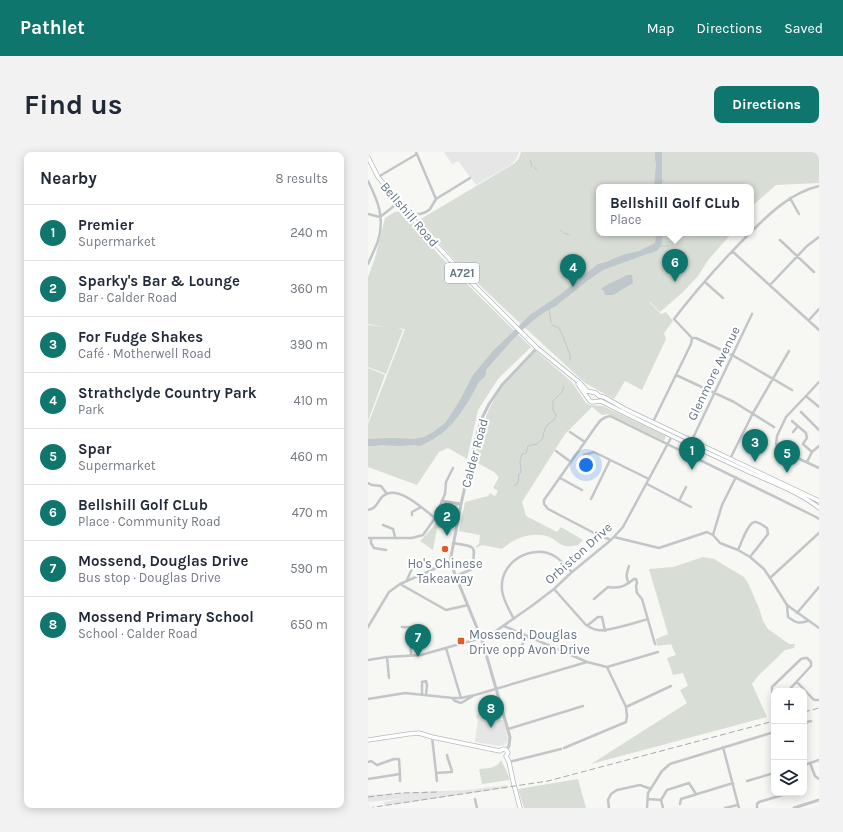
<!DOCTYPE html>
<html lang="en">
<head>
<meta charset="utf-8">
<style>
  :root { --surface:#fff; --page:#f2f2f3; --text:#1f2937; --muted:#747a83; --line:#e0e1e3; --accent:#0f766e }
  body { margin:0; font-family:Karla,sans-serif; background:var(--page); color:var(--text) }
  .controls { position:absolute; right:12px; bottom:12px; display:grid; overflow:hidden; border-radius:8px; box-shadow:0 2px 10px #0003 }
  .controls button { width:36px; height:36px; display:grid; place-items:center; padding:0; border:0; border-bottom:1px solid var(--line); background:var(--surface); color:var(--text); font:20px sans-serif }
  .you { position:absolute; left:218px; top:313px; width:14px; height:14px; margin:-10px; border:3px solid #fff; border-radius:50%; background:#1a73e8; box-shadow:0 0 0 6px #1a73e833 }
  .badge { display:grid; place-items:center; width:26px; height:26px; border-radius:50%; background:var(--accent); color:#fff; font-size:13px; font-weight:700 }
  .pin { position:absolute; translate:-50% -33px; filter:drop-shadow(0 1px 2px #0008) }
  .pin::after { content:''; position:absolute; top:21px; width:14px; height:12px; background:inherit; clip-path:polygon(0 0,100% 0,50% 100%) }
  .popup { position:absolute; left:228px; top:32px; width:158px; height:52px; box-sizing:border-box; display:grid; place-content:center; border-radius:8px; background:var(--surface); filter:drop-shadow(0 1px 3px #0005); font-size:13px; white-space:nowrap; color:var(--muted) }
  .popup b { font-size:15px; color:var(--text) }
  .popup::after { content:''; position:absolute; left:50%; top:100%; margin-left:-8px; border:8px solid transparent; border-top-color:var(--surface) }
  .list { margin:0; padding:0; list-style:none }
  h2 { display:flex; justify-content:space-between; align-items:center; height:52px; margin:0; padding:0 16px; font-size:17px }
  h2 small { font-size:13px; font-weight:400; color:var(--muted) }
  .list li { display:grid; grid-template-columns:26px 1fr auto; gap:12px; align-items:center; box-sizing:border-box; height:56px; padding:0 16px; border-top:1px solid var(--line) }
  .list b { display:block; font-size:15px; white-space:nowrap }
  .list p { margin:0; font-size:13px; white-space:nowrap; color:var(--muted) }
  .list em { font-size:13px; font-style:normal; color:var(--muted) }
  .icon { flex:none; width:22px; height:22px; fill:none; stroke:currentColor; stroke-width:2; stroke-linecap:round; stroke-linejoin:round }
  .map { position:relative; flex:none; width:451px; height:656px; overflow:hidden; border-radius:8px }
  header { display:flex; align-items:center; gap:24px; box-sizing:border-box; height:56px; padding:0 20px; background:var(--accent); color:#fff }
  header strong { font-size:19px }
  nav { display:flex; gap:22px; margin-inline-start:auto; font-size:14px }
  .intro { display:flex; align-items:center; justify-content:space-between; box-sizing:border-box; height:96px; padding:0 24px }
  h1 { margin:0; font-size:28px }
  .button { padding:10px 18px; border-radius:8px; background:var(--accent); color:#fff; font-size:14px; font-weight:700 }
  main { display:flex; gap:24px; padding:0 24px }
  aside { flex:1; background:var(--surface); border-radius:8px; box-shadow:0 2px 10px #0003 }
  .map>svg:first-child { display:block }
</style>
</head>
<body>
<header>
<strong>Pathlet</strong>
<nav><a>Map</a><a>Directions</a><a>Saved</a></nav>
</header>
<div class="intro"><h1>Find us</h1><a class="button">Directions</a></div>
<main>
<aside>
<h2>Nearby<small>8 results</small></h2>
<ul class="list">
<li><span class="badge">1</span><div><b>Premier</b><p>Supermarket</p></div><em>240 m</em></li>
<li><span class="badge">2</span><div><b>Sparky's Bar &amp; Lounge</b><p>Bar · Calder Road</p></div><em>360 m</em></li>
<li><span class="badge">3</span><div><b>For Fudge Shakes</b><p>Café · Motherwell Road</p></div><em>390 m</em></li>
<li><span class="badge">4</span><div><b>Strathclyde Country Park</b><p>Park</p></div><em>410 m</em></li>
<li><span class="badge">5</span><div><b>Spar</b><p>Supermarket</p></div><em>460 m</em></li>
<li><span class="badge">6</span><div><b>Bellshill Golf CLub</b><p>Place · Community Road</p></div><em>470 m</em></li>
<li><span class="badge">7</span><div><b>Mossend, Douglas Drive</b><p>Bus stop · Douglas Drive</p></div><em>590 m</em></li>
<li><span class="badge">8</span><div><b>Mossend Primary School</b><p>School · Calder Road</p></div><em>650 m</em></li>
</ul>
</aside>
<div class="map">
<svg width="451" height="656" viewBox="0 0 451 656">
  <rect width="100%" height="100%" fill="#f7f7f4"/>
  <path fill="#e5e6e5" d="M76 0H151L148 7 144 12 108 33 90 9 84 12Z
    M116 560 119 567 136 568 140 587 139 590 136 593 132 594 107 590 110 567H109L108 563Z
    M140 633V636L16 654V650L39 646 0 650V643L32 641 99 638Z"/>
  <path fill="#d8ded5" d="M153 0H451V31L408 33 383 55V35H231V81H364L341 107 330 124 314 141 292 160 282 150V151L293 162 298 160 305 169 296 181 298 187 274 238 257 229 246 247 217 231 141 161 98 120 69 89V88L51 68 147 11 151 6Z
    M34 59 71 103 111 144 163 195 130 227 110 258 99 307 80 296 71 300 49 333 0 315V272L37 177 30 176 35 178 18 222 0 215V173L17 175 0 172V125L7 106 17 66 27 60Z
    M168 199 204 230 218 251 222 253 235 254 298 284 296 289 240 262 234 263 224 255 197 282 154 350 158 364 189 380 193 375 215 388 210 393C206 394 201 395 197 394 190 392 185 385 178 384 162 380 145 387 134 397L114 393 108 396V394L111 392 112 383 91 379 97 350 120 344 122 341 127 344 130 339 125 336 131 325 126 320 106 309C111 283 118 257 134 235 145 222 157 211 168 199Z
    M0 216 17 223 0 269Z
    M79 352 90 353 85 377 69 376 65 398 52 389 65 375 77 355Z
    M335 405 346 407 376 425 380 431 391 456 395 469 400 477 421 492H427L426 496 417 498 390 524 384 532 399 565 223 612 319 551 312 538 320 534 315 521 305 523 299 506 308 503 303 492 289 494 288 487 300 482 281 417 305 415Z
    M133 608 139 620 142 628 114 632 111 617C120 616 128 617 133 608Z
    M210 627 218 656H156L150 637Z"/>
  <path fill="#bdc7cc" d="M287 0H294C294 12 294 23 294 35H286L288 13 287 5Z
    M287 81H295C294 93 293 100 279 102L235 118 219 129 207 139 191 151 190 153C161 166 139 194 118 218 118 227 115 225 111 230 108 234 107 238 105 241 97 256 84 275 70 284 64 288 57 292 51 294L47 293 31 294 13 293 6 294H0V287L24 286 46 287 56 285 65 280 77 271 82 264 92 248 105 223 125 199 162 163 193 142 212 126 230 112 238 110 254 103 271 99 287 91 288 84Z
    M259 123H264L265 131 245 143H237L236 139 233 137C240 131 251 128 259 123Z"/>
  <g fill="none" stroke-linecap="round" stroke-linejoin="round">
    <path stroke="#bdc7cc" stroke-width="1" d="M162 8 164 14
      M166 15 169 18
      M295 29H296
      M192 78 194 80
      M196 81 201 83
      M293 94H295
      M296 94H301
      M181 156 183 170
      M184 173 191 176 194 182 202 203V208
      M146 334 150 331 151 322 153 320 152 309 154 302 158 301 160 294 169 292 175 286C176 276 178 273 186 268L188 263 185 258V249L194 240 196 234"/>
    <defs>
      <path id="secondary" d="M0 588 40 582 51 581 64 585 132 599 135 597C138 597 139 598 140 601L138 604
        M138 604 141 610 145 629 152 656"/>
      <path id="primary" d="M0 5 10 25 51 74 99 126 169 196 211 230 219 239 228 241 231 244 236 245 257 257 451 349
        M210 232 222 249 224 250 233 249C281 274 329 296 377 318 400 329 432 340 451 356"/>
    </defs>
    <use href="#secondary" stroke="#b6bbc0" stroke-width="5"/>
    <use href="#primary" stroke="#b5b9bd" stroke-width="5"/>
    <path stroke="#c2c6c9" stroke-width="2.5" d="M48 0 68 47
      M10 25 49 2
      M0 29C10 49 17 66 10 89 7 97 3 105 0 112
      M422 46 431 62
      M0 62 12 65 31 50
      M42 62H52L58 60 62 57 68 47 102 26
      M383 80C403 60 423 41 451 34
      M382 81C355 108 329 137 306 167L324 186H328L364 203 424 238
      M412 88 446 120
      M364 99 451 178
      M337 130 355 146
      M402 133 439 94 451 85
      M441 168 451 157
      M308 223 366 250 406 275
      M451 230 438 244 418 265 409 284 408 292 412 298 451 316
      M438 244 451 255
      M433 260 451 278
      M424 269 438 281 439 286 436 290 435 292 444 300
      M285 270 323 192 324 186
      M202 280 217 290
      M425 280 430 274
      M324 288 384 162
      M188 299 203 310
      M216 303 226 300 281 327
      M362 307 385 261 421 199
      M439 310 444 300 451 294
      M192 326 214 338
      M0 331 4 333 13 334 19 342
      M279 332 323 355
      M223 347 242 308
      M311 349 318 335
      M0 358C9 357 9 349 15 344 30 332 55 357 67 366
      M44 363V360L53 355
      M15 373 25 377 27 385
      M345 383 354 353 368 325
      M246 385 291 396 339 380 345 383 352 391 370 398 382 405 396 417 402 426 419 453 451 476
      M0 386H44L55 383 67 366 74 349 77 342 78 330 85 316
      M3 386V391L6 396 18 398
      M243 388 226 381 180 357 176 352V348L226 277C231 270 234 265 242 264L446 364 451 367
      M85 391C110 395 107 393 104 417L88 424
      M370 398C373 392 380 370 387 370 391 370 396 374 399 376L400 382 382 405
      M261 414C259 420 257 426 261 431
      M402 426 451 381
      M39 428 45 414 55 409 65 417
      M32 432 78 458 100 453
      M186 437 218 473C222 475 225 478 230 478 240 480 269 470 280 467
      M226 447 240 435C252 437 257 434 266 427H268L269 431 268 434 269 441 274 447 287 492
      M419 454 420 465C429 471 429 472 440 469
      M429 461 451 435
      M146 467C141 458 135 448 134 438 131 410 164 390 188 405 194 409 199 416 204 420
      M220 473 230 465H234L237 479
      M136 474 219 510
      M0 475 21 440 32 432 82 410
      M34 475 50 476
      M42 475 43 503
      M78 496 93 546
      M150 500 159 484
      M19 505 21 526
      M0 508 19 505 53 503 113 486 125 481 165 453 186 437 204 420 243 388 255 375 304 284
      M429 530 445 547 447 548H451
      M54 542V530L58 529 59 533 58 543
      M406 543 404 540V535L433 507 437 506H439L443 510V514L420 539
      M84 546 87 549 93 551 105 544
      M0 547 37 541 85 546H93L107 543 219 510 239 515 290 500
      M258 555 303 534
      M436 571 443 569
      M140 577 215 554
      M64 585 69 629
      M355 595 371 656
      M196 596 258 570 259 564 258 555 239 515
      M0 610 3 609 9 613 26 607H31L32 622 0 627
      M141 610 193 597
      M442 611 447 624 451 627
      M436 613 451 608
      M68 621 84 620C83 614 80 609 79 603
      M32 622V629
      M379 629 406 621
      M107 647 109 656
      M280 647 293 648
      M312 652 313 647 365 631
      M241 656 240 648 243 642 249 638 272 633 283 637
      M279 656 280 641 294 619 302 612 406 580
      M295 656 293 648 299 638 321 631 328 642
      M357 656 370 653
      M389 656V652L391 650 418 642"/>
    <path stroke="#c2c6c9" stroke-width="3" d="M74 349 93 352
      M138 598 141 594 142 585 114 488 82 410 93 352 108 286 114 266 121 252 134 233 169 196
      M426 656 451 648"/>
    <use href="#secondary" stroke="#fff" stroke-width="3.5"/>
    <use href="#primary" stroke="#fff" stroke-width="3.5"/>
    <path stroke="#a5aab0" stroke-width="1" stroke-dasharray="6 3" stroke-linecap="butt" d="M436 560 451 556
      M0 645 33 641 69 640
      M0 656 180 629 406 569"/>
  </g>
  <g fill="#e45a27" stroke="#fff" stroke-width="1.5">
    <circle cx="77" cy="397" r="4"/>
    <rect x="89" y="485" width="8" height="8" rx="2"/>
  </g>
  <g text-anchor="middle" stroke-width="4" stroke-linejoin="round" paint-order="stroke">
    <rect fill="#fff" stroke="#949faa" stroke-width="1" x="77" y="111" width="34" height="20" rx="3"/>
    <g font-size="12" font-weight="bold" fill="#667685">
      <text x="94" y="125">A721</text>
    </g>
    <g font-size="13" fill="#667685" stroke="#fff">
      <text transform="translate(42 62) rotate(49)" y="5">Bellshill Road</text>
      <text transform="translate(345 221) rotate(-64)" y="5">Glenmore Avenue</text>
      <text transform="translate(106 301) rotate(-75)" y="5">Calder Road</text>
      <text transform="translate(210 401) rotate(-42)" y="5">Orbiston Drive</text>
    </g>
    <g font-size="13" fill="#667685" stroke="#fff">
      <text x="77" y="416">Ho's Chinese<tspan x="77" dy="15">Takeaway</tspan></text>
      <text x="101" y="487" text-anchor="start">Mossend, Douglas<tspan x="101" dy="15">Drive opp Avon Drive</tspan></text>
    </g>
  </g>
</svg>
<div class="controls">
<button>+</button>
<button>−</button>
<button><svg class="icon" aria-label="layers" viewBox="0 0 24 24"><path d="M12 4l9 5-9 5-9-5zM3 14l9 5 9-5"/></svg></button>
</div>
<div class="you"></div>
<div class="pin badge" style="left:324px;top:318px">1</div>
<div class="pin badge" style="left:79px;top:384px">2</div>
<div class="pin badge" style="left:387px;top:310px">3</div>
<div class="pin badge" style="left:205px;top:135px">4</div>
<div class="pin badge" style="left:419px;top:321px">5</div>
<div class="pin badge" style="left:307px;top:130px">6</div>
<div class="popup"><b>Bellshill Golf CLub</b>Place</div>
<div class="pin badge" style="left:50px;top:505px">7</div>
<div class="pin badge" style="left:123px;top:576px">8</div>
</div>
</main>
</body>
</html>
